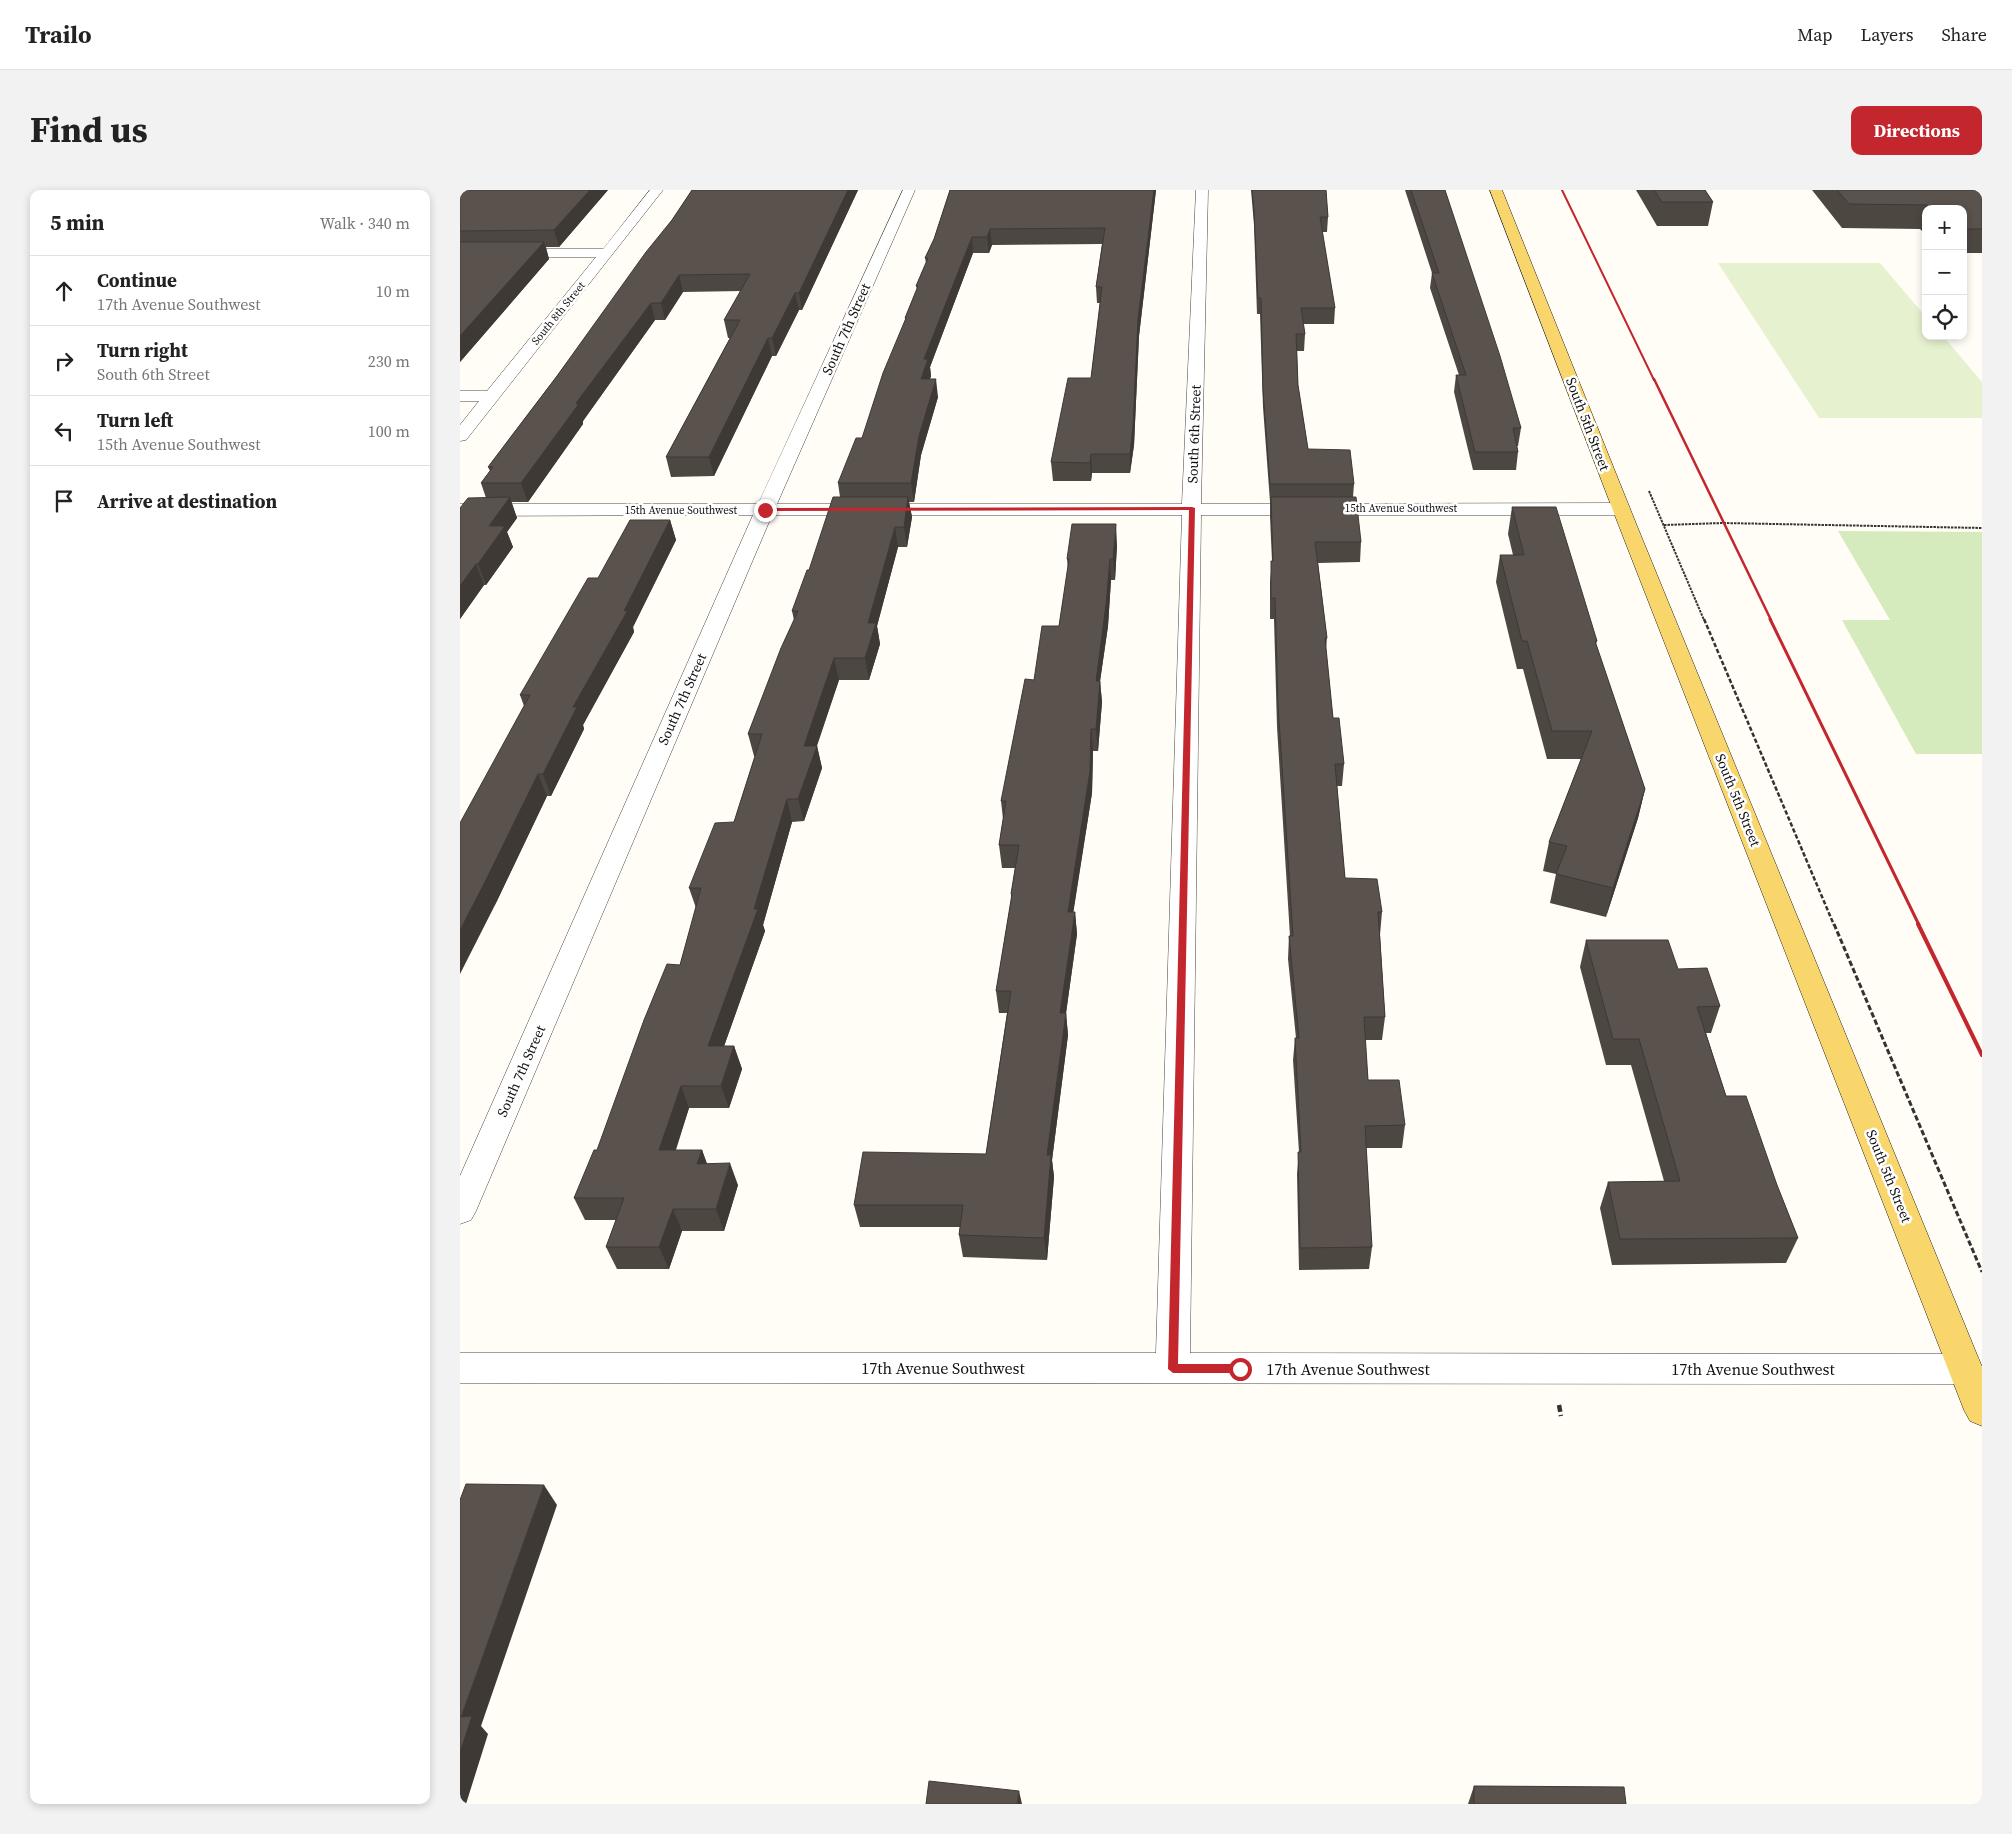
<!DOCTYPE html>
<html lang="en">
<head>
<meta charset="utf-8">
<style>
  :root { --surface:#fff; --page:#f2f2f2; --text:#222; --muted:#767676; --line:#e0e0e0; --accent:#c4262e }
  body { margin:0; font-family:"Source Serif 4",serif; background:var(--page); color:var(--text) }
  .controls { position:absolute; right:15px; top:15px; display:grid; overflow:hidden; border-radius:10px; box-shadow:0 2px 8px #0003 }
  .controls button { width:45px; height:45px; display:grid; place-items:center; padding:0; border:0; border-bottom:1px solid var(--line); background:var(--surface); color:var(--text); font:25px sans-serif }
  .stop { position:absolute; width:15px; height:15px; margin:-11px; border:4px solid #c4262e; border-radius:50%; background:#fff }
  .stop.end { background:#c4262e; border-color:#fff; box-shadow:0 1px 5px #0008 }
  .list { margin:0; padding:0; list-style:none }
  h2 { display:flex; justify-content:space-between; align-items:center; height:65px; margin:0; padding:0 20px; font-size:21px }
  h2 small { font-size:16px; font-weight:400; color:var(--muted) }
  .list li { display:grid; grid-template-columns:32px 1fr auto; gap:15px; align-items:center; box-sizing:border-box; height:70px; padding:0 20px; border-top:1px solid var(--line) }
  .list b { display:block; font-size:19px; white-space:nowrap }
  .list p { margin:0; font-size:16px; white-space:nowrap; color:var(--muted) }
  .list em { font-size:16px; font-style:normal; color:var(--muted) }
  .icon { flex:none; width:28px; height:28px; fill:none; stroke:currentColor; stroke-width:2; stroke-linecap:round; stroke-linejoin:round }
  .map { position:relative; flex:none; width:1522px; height:1614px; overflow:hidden; border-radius:10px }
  header { display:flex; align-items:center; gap:30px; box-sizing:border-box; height:70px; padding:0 25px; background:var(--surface); border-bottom:1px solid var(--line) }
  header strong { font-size:24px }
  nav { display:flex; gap:28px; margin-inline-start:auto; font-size:18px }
  .intro { display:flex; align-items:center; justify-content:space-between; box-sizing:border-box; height:120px; padding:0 30px }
  h1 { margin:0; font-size:35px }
  .button { padding:12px 22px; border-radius:10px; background:var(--accent); color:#fff; font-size:18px; font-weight:700 }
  main { display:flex; gap:30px; padding:0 30px }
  aside { flex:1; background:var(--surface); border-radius:10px; box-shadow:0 2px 8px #0003 }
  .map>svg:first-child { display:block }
</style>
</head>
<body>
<header>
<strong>Trailo</strong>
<nav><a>Map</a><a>Layers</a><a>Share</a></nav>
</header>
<div class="intro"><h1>Find us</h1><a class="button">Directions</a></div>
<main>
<aside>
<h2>5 min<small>Walk · 340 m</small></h2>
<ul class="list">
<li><svg class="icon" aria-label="ahead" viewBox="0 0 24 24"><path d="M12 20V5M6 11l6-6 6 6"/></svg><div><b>Continue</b><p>17th Avenue Southwest</p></div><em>10 m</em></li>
<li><svg class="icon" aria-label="right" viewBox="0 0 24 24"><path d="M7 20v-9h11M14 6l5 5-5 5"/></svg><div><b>Turn right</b><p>South 6th Street</p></div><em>230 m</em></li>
<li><svg class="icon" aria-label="left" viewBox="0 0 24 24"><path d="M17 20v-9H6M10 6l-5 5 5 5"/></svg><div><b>Turn left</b><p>15th Avenue Southwest</p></div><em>100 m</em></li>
<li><svg class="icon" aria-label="arrive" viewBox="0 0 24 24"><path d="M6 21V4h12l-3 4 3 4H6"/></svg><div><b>Arrive at destination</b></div></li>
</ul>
</aside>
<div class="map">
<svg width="1522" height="1614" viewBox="0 0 1522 1614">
  <rect width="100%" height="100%" fill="#fffdf5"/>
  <path fill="#d5ebbd" d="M1378 341 1522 342V564H1456L1382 430H1430Z"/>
  <path fill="#e6f2cf" d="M1258 73H1420L1466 127V146H1483L1522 192V228H1359Z"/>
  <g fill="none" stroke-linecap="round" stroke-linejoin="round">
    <defs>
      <path id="minor" d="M190 0H203L6 250 0 251V235L19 211H0V201H27L136 67H0V59H143Z
        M443 0H455L317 314H722L736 0H748L741 314 1161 313 1168 315 1170 319 1168 323 1161 325H741L730 1163 1506 1164 1518 1168 1522 1177 1518 1190 1506 1194 0 1193V1163H696L722 325H312L16 1021 11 1030 0 1034V986L293 325 0 326V314H298Z"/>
      <path id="major" d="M1030 0H1042L1177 336 1522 1177V1236L1510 1231 1504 1220 1159 336Z"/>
    </defs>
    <use href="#minor" stroke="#444" stroke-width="1"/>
    <use href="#major" stroke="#222" stroke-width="1"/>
    <path stroke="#333" stroke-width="2" stroke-dasharray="2.5 1" stroke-linecap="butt" d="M1189 301 1244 430
      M1204 335 1263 333 1522 338"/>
    <path stroke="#333" stroke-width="2.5" stroke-dasharray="4.5 2" stroke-linecap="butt" d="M1244 429 1374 735"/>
    <path stroke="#333" stroke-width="3" stroke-dasharray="5.5 2.5" stroke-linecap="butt" d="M1374 734 1522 1082"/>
    <path stroke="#333" stroke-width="4.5" stroke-dasharray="7 3" stroke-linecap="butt" d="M1099 1215 1101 1226"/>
    <use href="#minor" fill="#fff" fill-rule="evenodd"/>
    <use href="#major" fill="#f9d66b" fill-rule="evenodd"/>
    <path stroke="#c4262e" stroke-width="2" d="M1102 0 1194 190"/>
    <path stroke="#c4262e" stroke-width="2.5" d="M1194 189 1311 430"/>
    <path stroke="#c4262e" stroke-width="3" d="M1310 429 1459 735"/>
    <path stroke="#c4262e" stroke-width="4" d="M1458 734 1522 865"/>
  </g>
  <path fill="#4d4742" d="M7 0H148L99 57H86L89 69 0 172V2Z
    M232 0H398L342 120H339L316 166H312L254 286 211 287 206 267 270 148H268L264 130 281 101 223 102 205 130H195L123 231V234L68 312H51L57 328 47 342 53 357 26 395H24L0 429V318L26 308 21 293 30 281 28 277 97 186 212 30Z
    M490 0H696L679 146 674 255 670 283H632L631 291H593L591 272 631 188 640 113H637L636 97 642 54 532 55 529 63H513L470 177 471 186 470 189 478 207 461 265 454 312H449L452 327 447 357H438L417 436 420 454 409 490H379L357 556 362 578 344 631 332 632 303 735 305 741 264 856H274L282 879 269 918H229L216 960H242L247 974 278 995 264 1041H222L209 1079H157L146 1057 156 1030H125L114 1008 137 960 220 775 236 718 229 698 274 632 295 566H294L288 544 334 430 332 421 380 307 378 293 402 248 445 131V128L457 99 456 96 466 73 465 68 474 49Z
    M791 0H866L868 27 867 42H862L875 118 874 134H843L845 144 844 161H837L838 195 848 259 894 294 893 307 901 352 900 372 858 373 867 448 866 459 873 528 884 574 882 596H877L885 688 922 722 920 745 925 827 922 850H905L908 890 945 935 942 958H906L912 1057 909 1079 839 1080 837 984 839 962 833 870 835 848H836L828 769 829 746H830L817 537 814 429H810V392L812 371 810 327V312L803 217 800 124H797L794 35Z
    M945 0H985L1061 238 1058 256H1057L1058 262 1056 280H1013L994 202 996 185H999L970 98 972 83Z
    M1176 0H1245L1253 12 1248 36H1197Z
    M1352 0H1522V63H1503V19H1466V45L1460 39 1382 38Z
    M1052 317 1137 451 1136 454 1185 599 1178 628 1146 727 1090 713 1096 684 1083 681 1089 652 1121 569H1087L1063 479H1057L1036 392 1040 365H1053L1048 344Z
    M210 330 216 350 173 437 174 442 123 535 124 539 91 606H87L35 715 64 516 60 505Z
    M657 355 655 390H651L648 436 640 491 642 512 638 561H633L632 603 613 722H615L617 744 606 823 608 845 592 970 594 987 587 1070 503 1067 499 1045 500 1037H400L394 1015 526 964 547 823H539L536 801 551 710V704L555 678H542L539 655 543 629 541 611 574 490 599 436 608 379 607 369Z
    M1126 750 1218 779 1260 816 1251 843H1246L1266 906 1317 995 1338 1048 1326 1073 1152 1075 1140 1018 1148 992 1204 991 1171 875H1146L1120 777Z
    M1014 1596 1166 1614H1008Z"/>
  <path fill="#3f3936" d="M130 0H148L99 57 94 40Z
    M388 0H398L342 120 339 103Z
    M694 0H696L679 146 674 255 670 283V264L678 129Z
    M530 39 532 55 529 63 527 47Z
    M512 47 513 63 470 177 471 186 464 207 461 189 464 169Z
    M84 52 89 69 0 172V146Z
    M219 85 223 102 205 130 201 113Z
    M335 103 339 120 316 166 312 148Z
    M191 113 195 130 123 231V234L68 312 61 293 116 213Z
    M308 148 312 166 254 286 249 267Z
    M476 189 478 207 461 265 454 312 451 293 459 246Z
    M631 264 632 283 631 291 630 273Z
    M50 307 57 328 47 342 53 357 26 395 18 374 29 336Z
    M448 307 452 327 447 357 444 337Z
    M210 330 216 350 173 437 174 442 123 535 124 539 91 606 83 584 113 517 164 421Z
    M656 334 657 355 655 390 653 369Z
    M435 337 438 357 417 436 420 454 409 490 405 468 408 433Z
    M650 369 651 390 648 436 637 512 636 491Z
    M16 374 24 395 0 429V396Z
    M374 468 379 490 349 578 344 556Z
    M640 491 642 512 638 561 636 539Z
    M631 539 633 561 632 603 610 744 608 722Z
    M357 556 362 578 344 631 338 609Z
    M78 584 87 606 35 715 0 784V740Z
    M1185 599 1178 628 1146 727 1153 698Z
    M327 609 332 632 303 735 305 741 256 879 248 856 294 719Z
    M615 722 617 744 603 845 600 823Z
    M606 823 608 845 592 970 594 987 587 1070 584 1048 587 965Z
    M274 856 282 879 269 918 261 896Z
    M221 896 229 918 208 982 199 960Z
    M242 960 250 982 237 974Z
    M270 973 278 995 264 1041 256 1019Z
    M213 1019 222 1041 209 1079 199 1057Z
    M84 1295 97 1315 21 1536 28 1544 6 1614H0V1563L1 1527Z
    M559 1601 562 1614H557Z"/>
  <path fill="#5a524d" stroke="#3f3936" d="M7 0H130L94 40 0 41V2Z
    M232 0H388L339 103H335L312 148H308L249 267H206L280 130H264L290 84 219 85 201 113H191L116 213 118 215 61 293H21L33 277H28L97 186 186 62 212 30Z
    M490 0H694L678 129 673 236 670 264H631L630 273 591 272 608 188H631L642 97H636L645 38 530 39 527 47H512L464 169H468L461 189H476L459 246 451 293H378L396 248H402L423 183 446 128H445L458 96H456L468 68H465L474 49Z
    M792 0H866L868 27H860L875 118H841L845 144H836L838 195 848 259 890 260 894 294H810L803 200 801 108H798L794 20Z
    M951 0H985L1040 166 1061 238H1053L1058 262H1015L996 185H1006L972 83H979Z
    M1194 0H1245L1253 12H1202Z
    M1377 0H1522V39H1508L1503 34V19H1471L1467 15 1389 14Z
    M0 52H84L0 146Z
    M50 307 29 336H45L18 374H16L0 396V318L8 308Z
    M373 307H448L444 337H435L408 433H416L405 468H374L344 556H357L338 609H327L294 719H298L248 856H274L261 896H221L199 960H242L237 974 270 973 256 1019H213L199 1057H146L164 1008H114L134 960H137L184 830 207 774 220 775 241 698H229L255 633 274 632 302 544H288L321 458 338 421H332L347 380H349Z
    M811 307H896L901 352H855L867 448H865L873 528H879L884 574H875L885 688 917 689 922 722H918L925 827H904L908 890H939L945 935 905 936 912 1057 840 1058 838 962H841L835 848H839L829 746H833L818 515 815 408H811V371H813Z
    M1052 317H1096L1137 451H1135L1185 599 1153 698 1096 684 1107 656 1089 652 1132 541H1092L1067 451H1062L1040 365H1064Z
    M170 330H210L164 421 168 420 113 517H117L83 584H78L25 692 0 740V633L70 505H60L128 388H138Z
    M612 334H656L653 369H650L646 415 636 491H640L636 539H631L630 581 608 722H615L600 823H606L587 965H591L584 1048 499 1045 503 1015H394L403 962 526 964 551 801H536L552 704H551L559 655H539L546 611H541L565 489 574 490 582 436H599L609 369H607Z
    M1126 750H1208L1218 779 1247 778 1260 816 1237 817 1266 906H1286L1317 995 1338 1048 1160 1049 1148 992 1220 991 1179 849H1153Z
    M6 1294 84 1295 1 1527 12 1526 0 1563V1310Z
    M469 1591 559 1601 557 1614H466Z
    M1014 1596 1164 1597 1166 1614H1014Z"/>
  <path fill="#c4262e" d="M732 317 735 318 718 1174H780L785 1179 780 1183H713L708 1179 729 320 305 321 302 320 305 318Z"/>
  <g text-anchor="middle" stroke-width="5" stroke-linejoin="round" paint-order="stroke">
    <g font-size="11" fill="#111" stroke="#fff">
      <text transform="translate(98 123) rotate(-51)" y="4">South 8th Street</text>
      <text x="941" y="322">15th Avenue Southwest</text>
      <text x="221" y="324">15th Avenue Southwest</text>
    </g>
    <g font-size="14" fill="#111" stroke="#fff">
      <text transform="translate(386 139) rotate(-66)" y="5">South 7th Street</text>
      <text transform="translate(1128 234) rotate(69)" y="5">South 5th Street</text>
      <text transform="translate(734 244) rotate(-88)" y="5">South 6th Street</text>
      <text transform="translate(222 509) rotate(-66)" y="5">South 7th Street</text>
      <text transform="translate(1278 610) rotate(68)" y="5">South 5th Street</text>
      <text transform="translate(61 881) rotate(-66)" y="5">South 7th Street</text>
      <text transform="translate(1429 986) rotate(68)" y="5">South 5th Street</text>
    </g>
    <g font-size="16" fill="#111" stroke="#fff">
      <text x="483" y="1184">17th Avenue Southwest</text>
      <text x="888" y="1185">17th Avenue Southwest</text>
      <text x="1293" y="1185">17th Avenue Southwest</text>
    </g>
  </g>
</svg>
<div class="controls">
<button>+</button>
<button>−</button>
<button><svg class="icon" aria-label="locate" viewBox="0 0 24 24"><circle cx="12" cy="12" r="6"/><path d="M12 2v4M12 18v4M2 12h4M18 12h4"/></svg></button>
</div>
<div class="stop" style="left:780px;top:1179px"></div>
<div class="stop end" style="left:305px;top:320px"></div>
</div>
</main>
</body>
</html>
